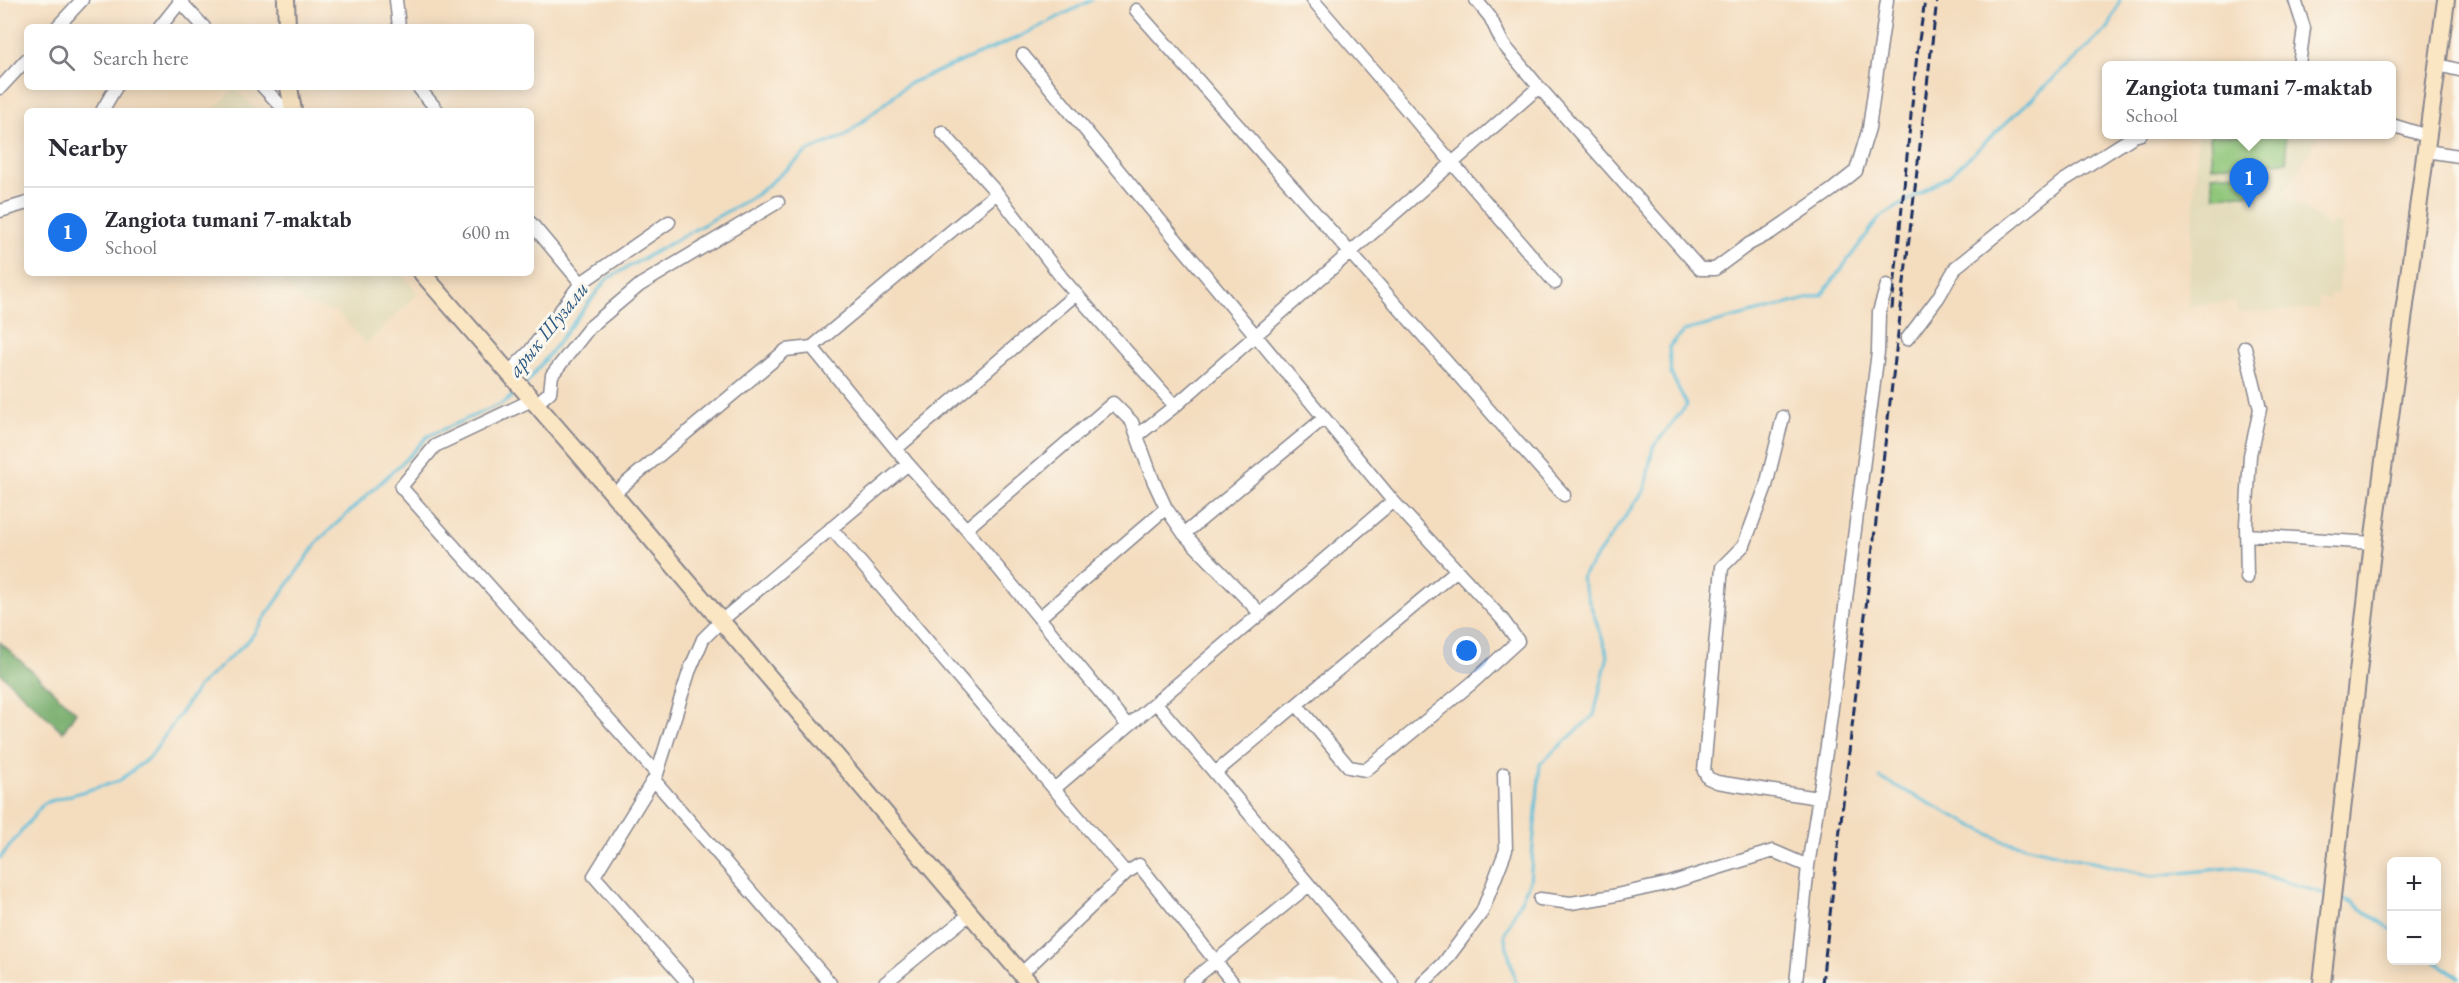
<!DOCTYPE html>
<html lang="en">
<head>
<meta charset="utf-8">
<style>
  :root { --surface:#fff; --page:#f2f2f3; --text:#2b2b33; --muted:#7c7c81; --line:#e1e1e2; --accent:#1a73e8 }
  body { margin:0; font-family:"EB Garamond",serif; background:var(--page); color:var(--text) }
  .controls { position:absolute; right:18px; bottom:18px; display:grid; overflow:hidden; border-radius:9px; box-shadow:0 3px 15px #0003 }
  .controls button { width:54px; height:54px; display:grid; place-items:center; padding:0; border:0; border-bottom:2px solid var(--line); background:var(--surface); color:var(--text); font:30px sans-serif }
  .you { position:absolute; left:1467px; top:651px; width:21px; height:21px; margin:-15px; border:4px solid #fff; border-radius:50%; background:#1a73e8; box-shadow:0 0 0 9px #1a73e833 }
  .badge { display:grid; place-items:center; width:39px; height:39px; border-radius:50%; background:var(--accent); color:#fff; font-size:20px; font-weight:700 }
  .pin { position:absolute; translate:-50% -50px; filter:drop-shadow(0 2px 3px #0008) }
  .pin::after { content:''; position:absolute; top:32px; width:21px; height:18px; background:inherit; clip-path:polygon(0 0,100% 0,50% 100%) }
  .popup { position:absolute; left:2102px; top:61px; width:294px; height:78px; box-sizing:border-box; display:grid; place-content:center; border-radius:9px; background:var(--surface); filter:drop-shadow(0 2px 4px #0005); font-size:20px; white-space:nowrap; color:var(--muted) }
  .popup b { font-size:22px; color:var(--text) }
  .popup::after { content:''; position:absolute; left:50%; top:100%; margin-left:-12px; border:12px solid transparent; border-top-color:var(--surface) }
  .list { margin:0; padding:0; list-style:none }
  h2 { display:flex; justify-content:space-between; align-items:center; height:78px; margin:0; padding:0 24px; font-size:26px }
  h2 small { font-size:20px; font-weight:400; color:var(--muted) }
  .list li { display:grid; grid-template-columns:39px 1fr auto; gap:18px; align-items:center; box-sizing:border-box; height:90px; padding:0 24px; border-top:2px solid var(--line) }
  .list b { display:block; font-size:22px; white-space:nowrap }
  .list p { margin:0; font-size:20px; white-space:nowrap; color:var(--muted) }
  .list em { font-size:20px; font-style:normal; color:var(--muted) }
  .icon { flex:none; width:33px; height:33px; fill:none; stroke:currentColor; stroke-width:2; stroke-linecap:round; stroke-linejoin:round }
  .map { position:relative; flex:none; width:2459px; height:983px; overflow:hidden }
  .search { position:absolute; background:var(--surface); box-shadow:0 3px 15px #0003; left:24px; top:24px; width:510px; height:66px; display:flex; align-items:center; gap:15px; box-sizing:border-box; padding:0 21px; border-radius:9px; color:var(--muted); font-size:22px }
  .panel { position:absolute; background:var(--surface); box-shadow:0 3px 15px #0003; left:24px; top:108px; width:510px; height:168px; border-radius:9px }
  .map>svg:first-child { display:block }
</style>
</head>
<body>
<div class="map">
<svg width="2459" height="983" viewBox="0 0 2459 983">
  <rect width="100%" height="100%" fill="#fbf7ec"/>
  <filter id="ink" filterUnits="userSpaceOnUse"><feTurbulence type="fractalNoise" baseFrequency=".0167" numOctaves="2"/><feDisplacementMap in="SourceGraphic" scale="12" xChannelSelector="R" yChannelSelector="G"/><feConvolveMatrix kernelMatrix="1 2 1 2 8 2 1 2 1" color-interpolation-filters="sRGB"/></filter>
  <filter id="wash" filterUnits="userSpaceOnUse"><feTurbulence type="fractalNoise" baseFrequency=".008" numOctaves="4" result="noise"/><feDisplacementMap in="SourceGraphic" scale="24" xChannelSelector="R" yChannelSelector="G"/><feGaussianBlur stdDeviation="1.35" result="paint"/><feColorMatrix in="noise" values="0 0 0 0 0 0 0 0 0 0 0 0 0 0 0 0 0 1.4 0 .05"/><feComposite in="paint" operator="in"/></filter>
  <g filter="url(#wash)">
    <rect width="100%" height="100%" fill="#f4ddbf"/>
    <path fill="#e3dbba" d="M235 88 257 111H212Z
      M2198 135H2319L2284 195 2329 226 2333 221 2342 224 2338 294 2330 293 2329 299 2319 298 2318 309 2237 312 2235 301 2188 306Z
      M276 273H400L418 294 366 344 337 312 305 304Z"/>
    <path fill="#8fc679" stroke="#557a6c" stroke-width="1.5" d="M2210 135H2285L2287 161 2212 166Z
      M2255 172 2256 193 2214 196 2212 175Z"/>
    <path fill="#73ab69" stroke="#476d64" stroke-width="1.5" d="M0 642 76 712 63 732 0 673Z"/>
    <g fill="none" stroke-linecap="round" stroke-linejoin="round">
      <path stroke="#5bbdd9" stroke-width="3" d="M525 385 607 279 756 195 808 151 845 136 908 84 1019 37 1092 0
        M1880 778 2003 841 2152 876 2238 867 2328 895
        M0 858 44 803 119 781 151 756 199 686 250 639 319 540 407 458 428 436 505 402 518 391
        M2337 898 2353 903 2392 930
        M2434 960 2459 978
        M1516 983 1504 935 1530 881 1540 764 1594 715 1608 655 1581 578 1645 489 1653 447 1687 405 1671 374 1669 347 1684 331 1822 295 1879 218 1950 175 2109 27 2120 0"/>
    </g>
  </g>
  <g filter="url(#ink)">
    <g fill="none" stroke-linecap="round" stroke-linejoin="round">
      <defs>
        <path id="street" d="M179 0 204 27
          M396 0 399 27
          M1313 0 1555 283
          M1476 0 1490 17 1503 44 1539 87 1700 269H1715L1749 244 1770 233 1832 190 1856 171 1869 128 1887 0
          M2295 0 2304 28 2299 65
          M1136 10 1564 495
          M57 27 82 0
          M160 27 180 2
          M1023 55 1393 501 1502 619 1518 641 1472 683 1366 770 1349 767 1297 705
          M2438 65 2459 70
          M263 87 286 111
          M418 87 438 111
          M0 88 27 59
          M102 111 116 87
          M2392 125 2427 136
          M942 132 997 193 1062 278 1175 406
          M2426 151 2459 156
          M0 211 27 203
          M531 223 581 283
          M1907 339 1938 298 1956 267 2063 181 2134 136 2141 134
          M812 347 908 464 966 529 1128 726
          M2245 347 2260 409 2250 455 2246 525 2247 578
          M508 373 530 351 581 283 669 222
          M532 400 435 446 401 487 657 774
          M536 404 550 392 552 375 589 328 640 285 778 202
          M1783 417 1766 486 1744 545 1722 567 1704 771 1708 778 1717 782 1818 798
          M1138 435 1175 406 1539 87
          M896 449 1076 294
          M613 494 786 350 812 347 997 193
          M831 528 1126 873
          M966 529 1113 403 1132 422 1153 480 1166 508 1184 534 1261 614
          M1184 534 1324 418
          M2246 535 2373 543
          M1039 618 1166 508
          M1156 703 1392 983
          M1215 773 1457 570
          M654 780 830 983
          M1054 789 1393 501
          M1540 899 1571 903 1607 897 1670 883 1773 851 1808 866
          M1021 974 1126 873 1139 865 1233 983
          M688 983 594 876 657 774 689 672 703 639 721 621 908 464
          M885 983 970 914
          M1189 983 1309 885
          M1423 983 1443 964 1482 912 1506 850 1504 774
          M1796 983 1808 866 1827 746 1878 352 1879 312 1887 285"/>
        <path id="secondary" d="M286 0 287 27
          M289 87 293 111
          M422 273 575 449 1029 983
          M2322 983 2373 543 2446 0"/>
      </defs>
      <use href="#street" stroke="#88868e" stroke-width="15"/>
      <use href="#secondary" stroke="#88868e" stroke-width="20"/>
      <use href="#street" stroke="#fff" stroke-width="12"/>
      <use href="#secondary" stroke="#fbe6c4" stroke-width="16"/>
      <path stroke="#1b2f5e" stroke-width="3" stroke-dasharray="9 4.5" stroke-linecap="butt" d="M1892 309 1917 54 1925 0
        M1822 983 1937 0"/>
    </g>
  </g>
  <g text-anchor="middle" stroke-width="6" stroke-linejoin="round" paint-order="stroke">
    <g font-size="21" font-style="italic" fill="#2e5a83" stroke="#fbf7ec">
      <text transform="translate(548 329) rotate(-51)" y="7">арык Шузали</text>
    </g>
  </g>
</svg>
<div class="controls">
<button>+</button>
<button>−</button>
</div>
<div class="you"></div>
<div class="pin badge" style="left:2249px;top:208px">1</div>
<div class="popup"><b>Zangiota tumani 7-maktab</b>School</div>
<div class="search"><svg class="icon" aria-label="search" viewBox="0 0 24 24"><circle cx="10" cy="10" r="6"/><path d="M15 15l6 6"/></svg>Search here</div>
<section class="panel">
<h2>Nearby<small></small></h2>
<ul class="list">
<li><span class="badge">1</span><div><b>Zangiota tumani 7-maktab</b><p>School</p></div><em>600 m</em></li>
</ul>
</section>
</div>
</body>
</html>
